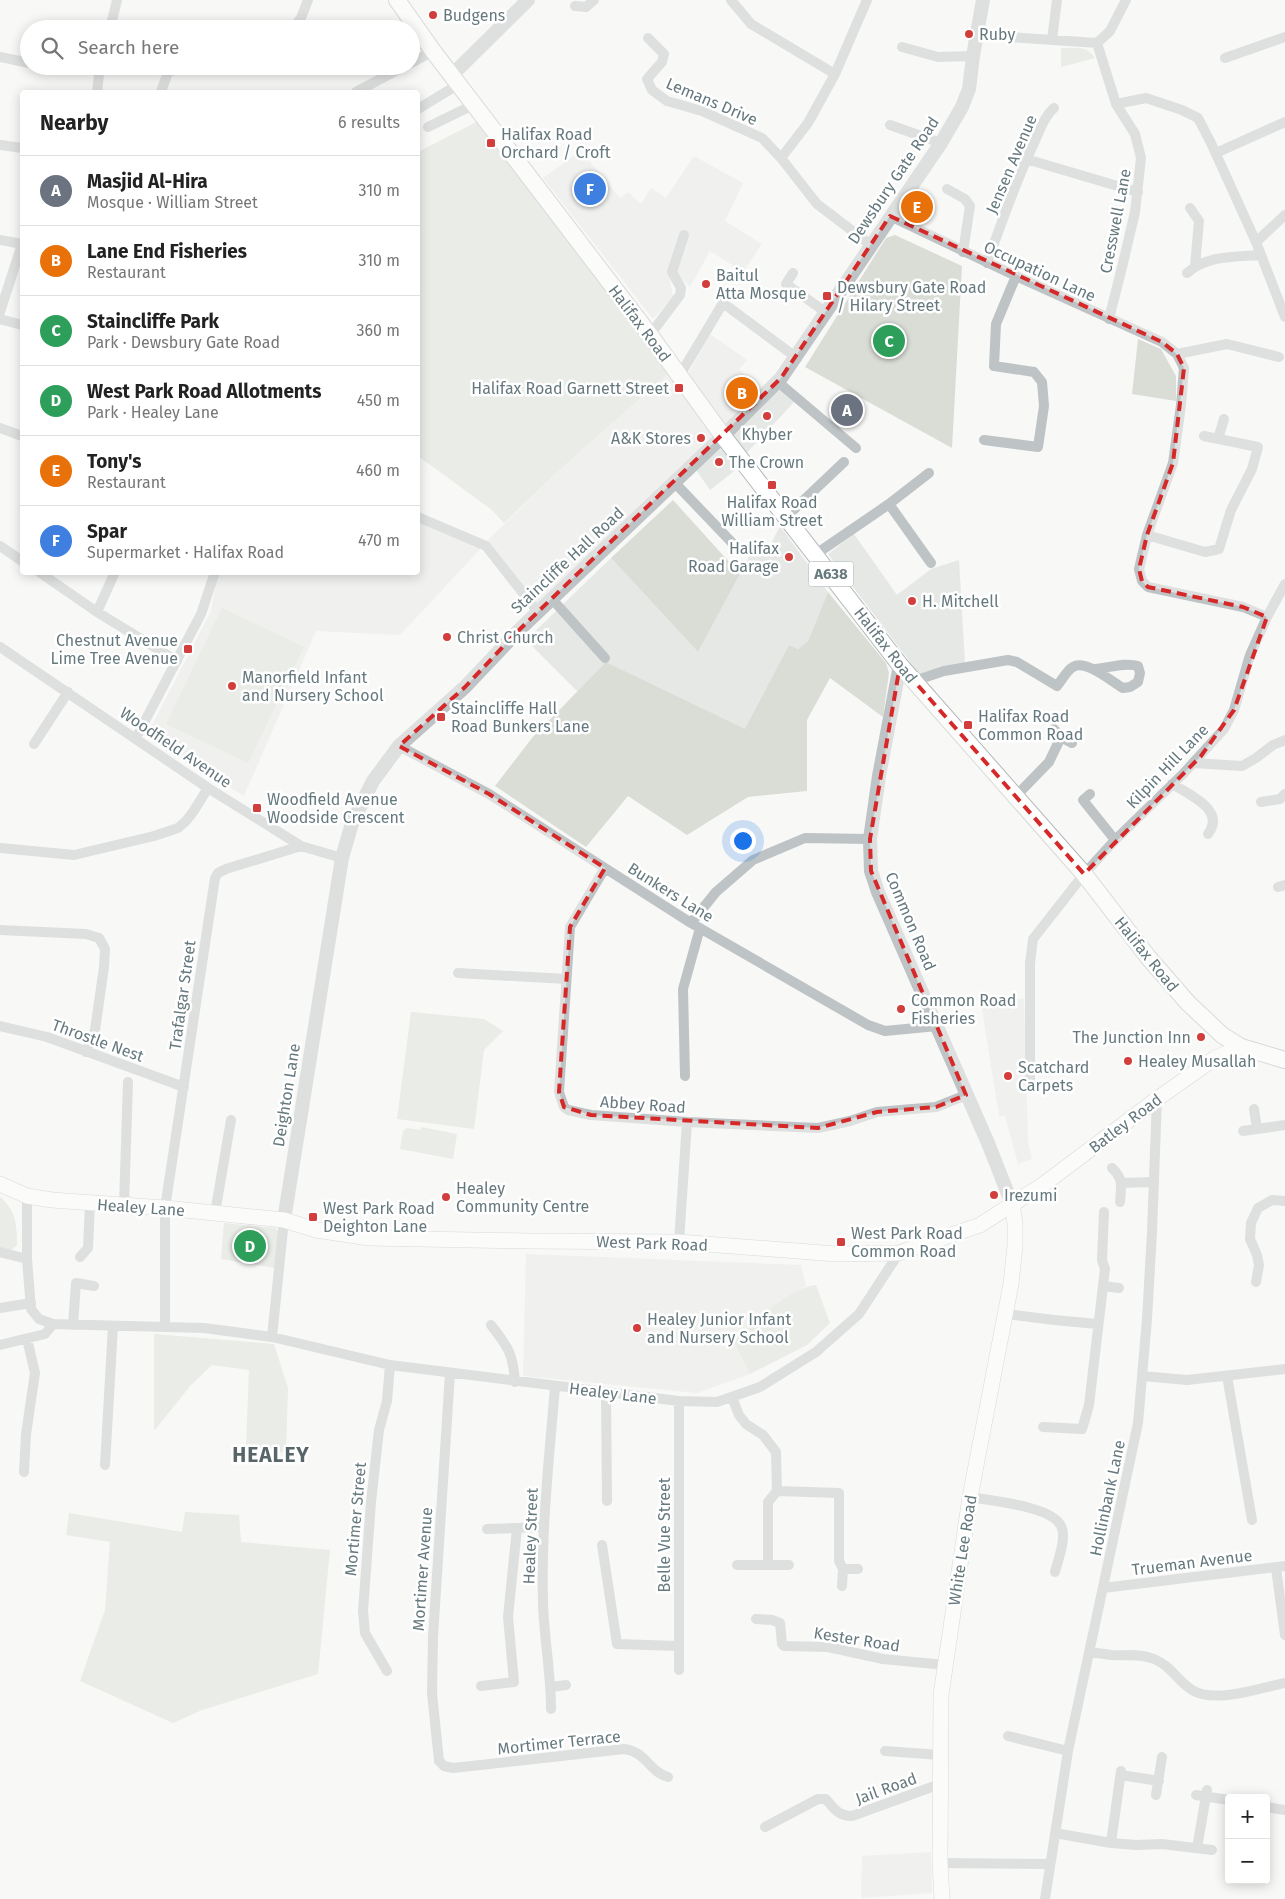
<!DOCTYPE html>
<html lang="en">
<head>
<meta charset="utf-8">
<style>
  :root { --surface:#fff; --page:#f2f2f2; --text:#222; --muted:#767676; --line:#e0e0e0; --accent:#d93025 }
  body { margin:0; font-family:"Fira Sans",sans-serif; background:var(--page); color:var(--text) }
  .controls { position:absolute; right:15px; bottom:15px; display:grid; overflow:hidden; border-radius:5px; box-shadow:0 2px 12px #0003 }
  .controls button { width:45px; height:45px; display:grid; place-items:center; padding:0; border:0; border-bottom:1px solid var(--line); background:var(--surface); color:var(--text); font:25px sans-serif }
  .you { position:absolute; left:742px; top:840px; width:18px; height:18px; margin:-12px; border:4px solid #fff; border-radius:50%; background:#1a73e8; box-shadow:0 0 0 8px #1a73e833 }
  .badge { display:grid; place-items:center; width:32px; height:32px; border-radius:50%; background:var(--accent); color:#fff; font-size:16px; font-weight:700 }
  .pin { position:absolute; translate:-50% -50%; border:2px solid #fff; box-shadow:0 1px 5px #0006 }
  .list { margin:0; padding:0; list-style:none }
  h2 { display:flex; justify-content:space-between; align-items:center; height:65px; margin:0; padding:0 20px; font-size:21px }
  h2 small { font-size:16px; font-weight:400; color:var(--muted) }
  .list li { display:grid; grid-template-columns:32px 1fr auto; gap:15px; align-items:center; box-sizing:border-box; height:70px; padding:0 20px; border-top:1px solid var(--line) }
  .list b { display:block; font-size:19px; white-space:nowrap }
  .list p { margin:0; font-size:16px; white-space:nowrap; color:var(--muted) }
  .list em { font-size:16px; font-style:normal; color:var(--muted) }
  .icon { flex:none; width:28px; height:28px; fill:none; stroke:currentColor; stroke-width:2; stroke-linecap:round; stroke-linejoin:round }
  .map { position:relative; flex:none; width:1285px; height:1899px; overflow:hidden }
  .search { position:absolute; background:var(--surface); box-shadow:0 2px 12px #0003; left:20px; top:20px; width:400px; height:55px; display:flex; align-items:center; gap:12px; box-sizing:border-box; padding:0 18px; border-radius:28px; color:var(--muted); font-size:19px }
  .panel { position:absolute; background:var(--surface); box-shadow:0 2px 12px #0003; left:20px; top:90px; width:400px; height:485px; border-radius:5px }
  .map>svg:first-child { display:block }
</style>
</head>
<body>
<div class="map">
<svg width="1285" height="1899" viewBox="0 0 1285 1899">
  <rect width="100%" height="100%" fill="#f8f8f6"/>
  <path fill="#e6e8e6" d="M581 151 620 198 628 192 641 204 651 188 666 198 694 156 743 183 725 221 762 244 743 272 710 251 690 287 671 268 669 276 673 297 653 319 543 178Z
    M710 334 747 360 739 369 761 390 778 386 796 400 742 458 738 468 710 490 692 464 538 612 484 545 400 635 316 631 244 796 146 737 211 611 218 573 418 572V517L484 544 557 472 674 368 683 383Z
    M780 526 828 592 808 641 798 649 789 645 746 730 606 662 578 692 526 640 611 558 698 652 756 544 768 550Z
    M854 534 897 595 931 569 959 560 965 664 920 675 828 554Z
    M980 997 1024 999 1028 1141 1032 1159 1018 1164 1005 1116H999Z
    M526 1254 801 1265 806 1286 764 1313 734 1342 750 1374 697 1393 523 1376Z
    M931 1852 932 1893 861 1898 862 1856Z"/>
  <path fill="#daddd6" d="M1061 48C1076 48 1087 45 1095 58L1061 67Z
    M484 118 674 368 557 472 504 523 492 510 418 456V152Z
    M895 235 962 266 952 448 805 367 886 238Z
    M1138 339 1161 349 1176 376V401L1132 394Z
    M673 500 740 574 698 652 611 558Z
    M828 592 886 663 889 673 883 717 830 678 807 720V791L748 797 687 835 628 796 586 847 495 786 532 738 606 662 745 729 789 645 798 649 808 641Z
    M222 608 304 647 248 763 166 724Z
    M411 1012 484 1019 503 1031 484 1050 474 1129 397 1119Z
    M421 1127 457 1134 453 1159 400 1149 403 1131 407 1128 421 1130Z
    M0 1197C16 1210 17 1226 17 1245L10 1251 0 1247Z
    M224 1223 276 1228 279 1233 275 1268 221 1259Z
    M816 1285 830 1323 807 1345 750 1374 734 1342C752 1324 790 1287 816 1285Z
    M154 1334 274 1344 288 1388 286 1453 246 1447 249 1370 212 1365 191 1385 154 1431Z
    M185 1512 239 1515 241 1542 330 1550 318 1674 202 1710 173 1723 80 1681 105 1610 110 1542 66 1535 69 1513 182 1532Z"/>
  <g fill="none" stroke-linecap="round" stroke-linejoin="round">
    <defs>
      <path id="secondary" d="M0 1184 27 1196 52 1200 165 1208 284 1220 316 1230 369 1238 528 1241 679 1242 836 1254 899 1253 980 1225 1044 1184 1157 1099 1215 1058 1241 1047
        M942 1899 940 1863 941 1695 970 1497 1011 1284 1015 1246V1223L1012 1204"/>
      <path id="primary" d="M397 0 433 51 650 335 723 436 900 665 1084 874 1148 957 1188 1003 1222 1035 1241 1047 1285 1060"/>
    </defs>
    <use href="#secondary" stroke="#b0b8ba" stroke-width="16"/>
    <use href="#primary" stroke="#b2b8ba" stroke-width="18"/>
    <path stroke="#bec3c5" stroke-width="10" d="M731 0 751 24 835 74
      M575 6 586 7 594 0
      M110 29 117 0
      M292 29 301 18 308 0
      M977 35 1097 43 1110 31 1126 0
      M648 38 664 54 662 62 647 79 652 90 667 101 702 111 762 138 781 158 817 204 871 245
      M1052 40 1057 0
      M1097 43 1116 104 1135 134 1141 158 1135 212 1124 259 1109 319
      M902 47 938 57 973 56
      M0 57 29 63
      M1225 58 1285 37
      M411 63 433 51
      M97 92 100 66
      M161 92 168 72 191 66
      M356 92 405 66
      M1116 104 1146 98 1182 110 1198 118 1211 143 1256 242 1285 317
      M418 109 459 84
      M890 125 941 143
      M428 127 473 105
      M0 145 22 148
      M1216 153 1285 122
      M781 158 808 123 835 74 867 0
      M1026 159 1138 192
      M947 189 965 199 970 206 963 252
      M1190 208 1199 221 1195 266
      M890 216 1016 276 1162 342 1177 354 1184 368 1181 405 1173 463 1147 535 1139 569 1142 581 1148 587 1243 607 1267 617
      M0 240 22 244 0 312
      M1256 242 1285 215
      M987 263C1002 222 1016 180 1035 141 1040 129 1045 116 1054 108
      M793 273 786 284 827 313
      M1187 273C1207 255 1236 257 1261 255
      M0 319 22 325
      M650 335 680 295 681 288 672 272 684 235
      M1177 354 1227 344 1279 357
      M680 375 723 303 797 358
      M778 382 856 448
      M0 428 22 436
      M1218 439 1224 419
      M984 440 1038 447 1044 406 1042 382 1034 372 994 366 996 324 1016 276
      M674 482 740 551
      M889 504 931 563
      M787 516 844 462
      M418 517 486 546 538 612
      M1147 535 1205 552 1219 549 1231 510 1252 469 1258 447 1204 436
      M0 546 22 561
      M816 554 889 504 929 473
      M39 572 97 612 177 661
      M552 599 605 658
      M97 612 115 572
      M0 647 208 788 301 846 342 858
      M914 681 944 671 1008 660 1017 662 1057 686C1062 680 1067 670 1073 667 1086 659 1112 682 1123 688L1130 687 1138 682 1140 673 1138 666C1125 662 1109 668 1095 669
      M1054 729 1061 737 1072 743
      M136 738 201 614 215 572
      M34 744 68 692
      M399 746 489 794 691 923 868 1025 885 1031 937 1026
      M1193 763 1242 766 1256 758 1273 745 1285 740
      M1172 784C1190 795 1226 810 1208 834
      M1090 794 1083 800 1115 840
      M1016 796 1049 762 1061 737
      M1261 802 1280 799 1285 794
      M0 848 74 855 154 836 178 828 186 821 193 812 208 788
      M605 868 570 927 559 1092 564 1107 568 1110 591 1115 687 1122 818 1128 850 1121 877 1112 936 1107 966 1095
      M1278 887 1285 885
      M691 923 716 892 753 860 805 838 870 839
      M0 930 86 934 99 938 105 949 104 967 95 1030 86 1052
      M458 973 566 979
      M0 1026 47 1037 184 1087
      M685 1076 683 989 700 928
      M1030 1078V963L1033 939 1084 874 1115 840 1183 774 1224 729 1234 710 1250 655 1267 617 1285 584
      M1254 1109 1257 1129
      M1243 1131 1285 1125
      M1112 1168C1124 1179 1121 1187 1120 1202
      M1121 1183 1154 1182
      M27 1196V1259L31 1309 39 1319 53 1324 204 1328 272 1337 390 1365 679 1401 717 1402 760 1387 816 1352 859 1314 899 1253
      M124 1205 128 1082
      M215 1213 231 1120
      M679 1242 687 1122
      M0 1252 27 1259
      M80 1257 88 1248 90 1203
      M1256 1282 1259 1265 1257 1255 1250 1239 1251 1223 1258 1208 1272 1200 1285 1201
      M1103 1286 1119 1288
      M0 1308 31 1303
      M1006 1314 1054 1320 1097 1324
      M73 1325 76 1283 94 1286
      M491 1325C508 1347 513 1353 515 1382
      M165 1327V1208L215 878 218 873 226 869 301 846
      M272 1337 284 1220
      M0 1345 45 1334 53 1324
      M450 1373 433 1637 432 1693 439 1761 444 1766 453 1768 624 1749C647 1752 648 1771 668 1777
      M1142 1376 1187 1380 1285 1369
      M1227 1376 1252 1520
      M606 1392 607 1501
      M732 1397 739 1415 746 1424 763 1435 776 1452 777 1491 768 1502V1565
      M679 1401V1670
      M1043 1427 1082 1429 1089 1405 1105 1269 1102 1260 1104 1212
      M105 1465 113 1326
      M24 1472 26 1434 35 1373 27 1339
      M777 1491 839 1493V1561L843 1569 842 1586
      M970 1497C991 1501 1052 1506 1061 1526 1067 1538 1058 1559 1055 1572
      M487 1529 544 1527
      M602 1545 617 1644 678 1646
      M737 1565H789
      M1276 1568 1285 1635
      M843 1569H858
      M1103 1588 1285 1566
      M756 1619 772 1620 780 1623 782 1644 784 1646 828 1647 883 1659 945 1665
      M1089 1652C1097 1653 1104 1654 1112 1655 1126 1656 1140 1653 1154 1659 1173 1667 1176 1680 1192 1690 1215 1704 1260 1688 1285 1683
      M387 1671 365 1633 363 1611 371 1502 379 1430 387 1401 390 1365
      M481 1686 514 1682 508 1617 517 1528
      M551 1687 566 1685
      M551 1709C551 1673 544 1638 543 1603 541 1531 549 1459 555 1387
      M1008 1736 1068 1751
      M885 1751 940 1755
      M1121 1775 1159 1781
      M1156 1795 1162 1757
      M1196 1795 1229 1800
      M1266 1807 1285 1810
      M765 1827 818 1799H826C834 1809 839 1816 852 1816L940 1784
      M1055 1833 1111 1843 1136 1845 1162 1844 1212 1850
      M1111 1843 1121 1771
      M1197 1848 1207 1790
      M940 1863 1050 1864
      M1045 1899 1068 1751 1138 1423 1147 1319 1152 1232 1157 1099"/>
    <path stroke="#bec3c5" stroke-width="14" d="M452 75 528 0
      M900 665 879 776 870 839 871 871 878 892 988 1143 1012 1204
      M284 1220 342 858 352 823 373 781 399 746 465 687 518 631 723 436 781 378 941 143 962 107 969 89 973 56 983 0"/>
    <use href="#secondary" stroke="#fff" stroke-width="15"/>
    <use href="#primary" stroke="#fff" stroke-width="16"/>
  </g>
  <path d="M0 0H1285V1899H0ZM890 216 1162 342 1177 354 1184 368 1173 463 1147 535 1139 569 1142 581 1148 587 1243 607 1267 617 1234 710 1201 756 1084 874 900 665 870 839 871 871 966 1095 936 1107 877 1112 818 1128 591 1115 564 1107 559 1092 570 927 605 868 489 794 399 746 465 687 518 631 781 378Z" fill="#f8f8f6" fill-opacity=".55" fill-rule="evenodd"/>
  <path fill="none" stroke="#d62828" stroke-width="4" stroke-dasharray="10 6" stroke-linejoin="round" d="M890 216 1162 342 1177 354 1184 368 1173 463 1147 535 1139 569 1142 581 1148 587 1243 607 1267 617 1234 710 1201 756 1084 874 900 665 870 839 871 871 966 1095 936 1107 877 1112 818 1128 591 1115 564 1107 559 1092 570 927 605 868 489 794 399 746 465 687 518 631 781 378Z"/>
  <g fill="#d23e3c" stroke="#fff" stroke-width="2">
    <circle cx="433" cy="15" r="5"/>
    <circle cx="969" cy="34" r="5"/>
    <rect x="486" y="138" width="10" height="10" rx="2.5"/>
    <circle cx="706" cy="284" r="5"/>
    <rect x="822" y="291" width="10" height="10" rx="2.5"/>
    <rect x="674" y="383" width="10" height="10" rx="2.5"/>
    <circle cx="767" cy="416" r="5"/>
    <circle cx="701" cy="438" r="5"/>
    <circle cx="719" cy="462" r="5"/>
    <rect x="767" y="480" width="10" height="10" rx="2.5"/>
    <circle cx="789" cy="557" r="5"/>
    <circle cx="912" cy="601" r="5"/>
    <circle cx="447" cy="637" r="5"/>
    <rect x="183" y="644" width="10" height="10" rx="2.5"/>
    <circle cx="232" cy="686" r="5"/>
    <rect x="436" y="712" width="10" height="10" rx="2.5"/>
    <rect x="963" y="720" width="10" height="10" rx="2.5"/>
    <rect x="252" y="803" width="10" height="10" rx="2.5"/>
    <circle cx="901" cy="1009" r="5"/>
    <circle cx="1201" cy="1037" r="5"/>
    <circle cx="1128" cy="1061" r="5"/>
    <circle cx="1008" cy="1076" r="5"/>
    <circle cx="994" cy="1195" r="5"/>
    <circle cx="446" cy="1197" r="5"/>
    <rect x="308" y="1212" width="10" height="10" rx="2.5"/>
    <rect x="836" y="1237" width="10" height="10" rx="2.5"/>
    <circle cx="637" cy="1328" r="5"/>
  </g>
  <g text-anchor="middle" stroke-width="5" stroke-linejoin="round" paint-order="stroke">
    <rect fill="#fff" stroke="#94a1a5" stroke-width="1" x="808.5" y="561.5" width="45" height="25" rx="4"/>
    <g font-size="15" font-weight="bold" fill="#66797e">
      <text x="831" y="579">A638</text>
    </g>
    <g font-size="16" fill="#66797e" stroke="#fff" text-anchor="start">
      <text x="443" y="21">Budgens</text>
      <text x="979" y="40">Ruby</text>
      <text x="501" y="140">Halifax Road<tspan x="501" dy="18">Orchard / Croft</tspan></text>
      <text x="716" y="281">Baitul<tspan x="716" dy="18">Atta Mosque</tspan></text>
      <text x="837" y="293">Dewsbury Gate Road<tspan x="837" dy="18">/ Hilary Street</tspan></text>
      <text x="669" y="394" text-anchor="end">Halifax Road Garnett Street</text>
      <text x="767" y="440" text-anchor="middle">Khyber</text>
      <text x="691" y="444" text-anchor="end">A&amp;K Stores</text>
      <text x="729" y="468">The Crown</text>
      <text x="772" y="508" text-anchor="middle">Halifax Road<tspan x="772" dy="18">William Street</tspan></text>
      <text x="779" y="554" text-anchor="end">Halifax<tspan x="779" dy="18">Road Garage</tspan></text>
      <text x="922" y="607">H. Mitchell</text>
      <text x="457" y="643">Christ Church</text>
      <text x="178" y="646" text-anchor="end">Chestnut Avenue<tspan x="178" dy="18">Lime Tree Avenue</tspan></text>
      <text x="242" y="683">Manorfield Infant<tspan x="242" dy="18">and Nursery School</tspan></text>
      <text x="451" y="714">Staincliffe Hall<tspan x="451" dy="18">Road Bunkers Lane</tspan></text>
      <text x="978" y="722">Halifax Road<tspan x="978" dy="18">Common Road</tspan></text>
      <text x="267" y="805">Woodfield Avenue<tspan x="267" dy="18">Woodside Crescent</tspan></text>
      <text x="911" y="1006">Common Road<tspan x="911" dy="18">Fisheries</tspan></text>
      <text x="1191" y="1043" text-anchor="end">The Junction Inn</text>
      <text x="1138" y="1067">Healey Musallah</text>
      <text x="1018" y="1073">Scatchard<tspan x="1018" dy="18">Carpets</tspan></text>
      <text x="456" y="1194">Healey<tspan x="456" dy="18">Community Centre</tspan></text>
      <text x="1004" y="1201">Irezumi</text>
      <text x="323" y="1214">West Park Road<tspan x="323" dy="18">Deighton Lane</tspan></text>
      <text x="851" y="1239">West Park Road<tspan x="851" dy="18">Common Road</tspan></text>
      <text x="647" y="1325">Healey Junior Infant<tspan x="647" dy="18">and Nursery School</tspan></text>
    </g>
    <g font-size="16" fill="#66797e" stroke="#fff">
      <text transform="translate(712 101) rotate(23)" y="6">Lemans Drive</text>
      <text transform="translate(1011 164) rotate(-67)" y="6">Jensen Avenue</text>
      <text transform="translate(893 180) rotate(-56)" y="6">Dewsbury Gate Road</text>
      <text transform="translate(1115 221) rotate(-79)" y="6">Cresswell Lane</text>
      <text transform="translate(1040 271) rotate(25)" y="6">Occupation Lane</text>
      <text transform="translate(640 323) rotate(53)" y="6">Halifax Road</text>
      <text transform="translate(567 560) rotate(-43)" y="6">Staincliffe Hall Road</text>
      <text transform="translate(886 645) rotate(52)" y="6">Halifax Road</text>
      <text transform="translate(176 747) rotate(34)" y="6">Woodfield Avenue</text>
      <text transform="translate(1167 766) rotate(-46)" y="6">Kilpin Hill Lane</text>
      <text transform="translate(671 892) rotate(32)" y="6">Bunkers Lane</text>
      <text transform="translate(911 921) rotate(67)" y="6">Common Road</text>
      <text transform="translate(1147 954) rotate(51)" y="6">Halifax Road</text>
      <text transform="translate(182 995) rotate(-82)" y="6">Trafalgar Street</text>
      <text transform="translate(98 1040) rotate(20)" y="6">Throstle Nest</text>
      <text transform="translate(286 1095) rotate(-81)" y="6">Deighton Lane</text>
      <text transform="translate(643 1104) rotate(4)" y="6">Abbey Road</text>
      <text transform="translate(1125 1123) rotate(-37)" y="6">Batley Road</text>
      <text transform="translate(141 1207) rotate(4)" y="6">Healey Lane</text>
      <text transform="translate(652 1243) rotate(2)" y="6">West Park Road</text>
      <text transform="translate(613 1393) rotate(7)" y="6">Healey Lane</text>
      <text transform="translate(1107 1498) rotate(-78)" y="6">Hollinbank Lane</text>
      <text transform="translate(355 1519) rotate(-85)" y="6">Mortimer Street</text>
      <text transform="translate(664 1535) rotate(-90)" y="6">Belle Vue Street</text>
      <text transform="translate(530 1536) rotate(-88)" y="6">Healey Street</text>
      <text transform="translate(962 1550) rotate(-81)" y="6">White Lee Road</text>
      <text transform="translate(1192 1562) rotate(-7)" y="6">Trueman Avenue</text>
      <text transform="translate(422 1569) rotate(-86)" y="6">Mortimer Avenue</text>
      <text transform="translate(857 1639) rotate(9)" y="6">Kester Road</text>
      <text transform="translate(559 1742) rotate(-6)" y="6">Mortimer Terrace</text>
      <text transform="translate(886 1788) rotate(-20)" y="6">Jail Road</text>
    </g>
    <g font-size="21" font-weight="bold" letter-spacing="1" fill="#58666a" stroke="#fff">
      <text x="271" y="1462">HEALEY</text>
    </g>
  </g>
</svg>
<div class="controls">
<button>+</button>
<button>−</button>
</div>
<div class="you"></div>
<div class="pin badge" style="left:847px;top:410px;background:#6b7280">A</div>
<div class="pin badge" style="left:742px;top:393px;background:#e8710a">B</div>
<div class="pin badge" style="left:889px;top:341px;background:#2e9e5b">C</div>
<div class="pin badge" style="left:250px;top:1246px;background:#2e9e5b">D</div>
<div class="pin badge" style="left:917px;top:207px;background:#e8710a">E</div>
<div class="pin badge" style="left:590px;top:189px;background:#3f7fe0">F</div>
<div class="search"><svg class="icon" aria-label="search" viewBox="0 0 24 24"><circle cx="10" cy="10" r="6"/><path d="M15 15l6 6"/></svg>Search here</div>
<section class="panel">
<h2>Nearby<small>6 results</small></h2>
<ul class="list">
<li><span class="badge" style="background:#6b7280">A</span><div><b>Masjid Al-Hira</b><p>Mosque · William Street</p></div><em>310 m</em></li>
<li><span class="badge" style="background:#e8710a">B</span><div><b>Lane End Fisheries</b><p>Restaurant</p></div><em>310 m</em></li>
<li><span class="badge" style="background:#2e9e5b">C</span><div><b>Staincliffe Park</b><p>Park · Dewsbury Gate Road</p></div><em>360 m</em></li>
<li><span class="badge" style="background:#2e9e5b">D</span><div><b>West Park Road Allotments</b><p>Park · Healey Lane</p></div><em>450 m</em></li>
<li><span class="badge" style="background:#e8710a">E</span><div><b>Tony's</b><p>Restaurant</p></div><em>460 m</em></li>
<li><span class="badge" style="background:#3f7fe0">F</span><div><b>Spar</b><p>Supermarket · Halifax Road</p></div><em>470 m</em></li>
</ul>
</section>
</div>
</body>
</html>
